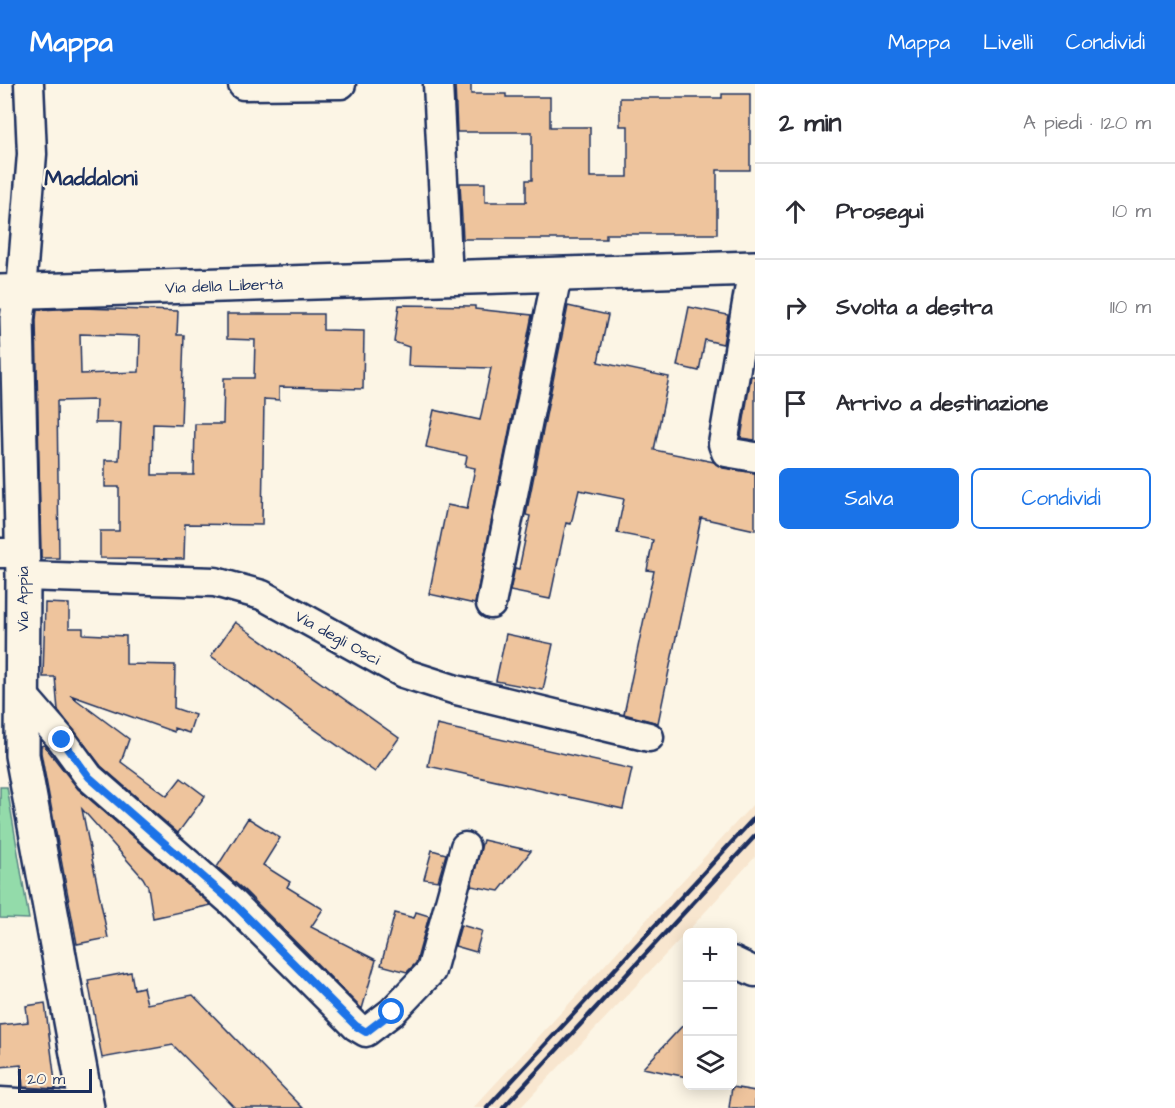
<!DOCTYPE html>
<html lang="it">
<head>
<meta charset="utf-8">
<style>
  :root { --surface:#fff; --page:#f7f7f7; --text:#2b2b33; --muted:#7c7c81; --line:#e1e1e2; --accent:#1a73e8 }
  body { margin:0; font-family:"Architects Daughter",sans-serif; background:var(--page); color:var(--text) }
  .controls { position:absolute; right:18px; bottom:18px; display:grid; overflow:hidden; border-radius:9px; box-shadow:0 3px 15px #0003 }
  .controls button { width:54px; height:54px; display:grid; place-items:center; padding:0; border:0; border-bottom:2px solid var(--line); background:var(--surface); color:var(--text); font:30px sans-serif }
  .scale { position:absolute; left:18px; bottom:15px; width:74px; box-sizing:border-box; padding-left:6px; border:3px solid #1b2f5e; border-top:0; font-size:16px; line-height:21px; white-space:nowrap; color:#1b2f5e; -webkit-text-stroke:4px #fcf5e5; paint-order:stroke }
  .stop { position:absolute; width:18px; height:18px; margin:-14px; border:4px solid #1a73e8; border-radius:50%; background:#fff }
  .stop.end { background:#1a73e8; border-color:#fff; box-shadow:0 2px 6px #0008 }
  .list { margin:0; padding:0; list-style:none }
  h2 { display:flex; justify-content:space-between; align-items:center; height:78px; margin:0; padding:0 24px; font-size:26px }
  h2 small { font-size:20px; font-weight:400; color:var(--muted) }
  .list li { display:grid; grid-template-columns:39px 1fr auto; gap:18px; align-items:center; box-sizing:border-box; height:96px; padding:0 24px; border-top:2px solid var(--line) }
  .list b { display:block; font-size:22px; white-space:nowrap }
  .list em { font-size:20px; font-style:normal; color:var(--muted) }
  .actions { display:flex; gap:12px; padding:18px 24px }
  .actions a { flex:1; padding:14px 0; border:2px solid var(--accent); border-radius:9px; text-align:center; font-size:21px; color:var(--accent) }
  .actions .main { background:var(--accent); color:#fff }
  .icon { flex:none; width:33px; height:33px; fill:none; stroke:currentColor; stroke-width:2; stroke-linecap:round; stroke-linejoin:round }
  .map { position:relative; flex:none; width:755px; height:1024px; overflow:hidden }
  header { display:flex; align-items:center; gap:36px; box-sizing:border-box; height:84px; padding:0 30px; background:var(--accent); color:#fff }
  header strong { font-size:28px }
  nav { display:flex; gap:33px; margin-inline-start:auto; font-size:21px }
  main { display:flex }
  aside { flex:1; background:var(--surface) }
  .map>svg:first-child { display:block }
</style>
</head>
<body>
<header>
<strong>Mappa</strong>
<nav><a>Mappa</a><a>Livelli</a><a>Condividi</a></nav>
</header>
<main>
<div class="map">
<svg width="755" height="1024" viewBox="0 0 755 1024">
  <rect width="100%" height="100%" fill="#fcf5e5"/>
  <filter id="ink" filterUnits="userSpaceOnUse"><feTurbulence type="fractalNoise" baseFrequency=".0167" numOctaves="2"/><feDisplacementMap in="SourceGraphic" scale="12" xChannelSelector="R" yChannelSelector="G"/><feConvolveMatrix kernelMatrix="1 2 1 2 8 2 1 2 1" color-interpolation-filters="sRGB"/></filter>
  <g filter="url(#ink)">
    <path fill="#f8e6cf" d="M755 718V773L687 848 520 1024H473Z"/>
    <path fill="#93dbaa" stroke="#578584" stroke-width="1.5" d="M0 703H7L29 835 0 834Z"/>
    <path fill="#eec49d" stroke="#1b2f5e" stroke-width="1.5" fill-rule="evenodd" d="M455 0H471V10H506V13H550V43H590V93H628V42H620V14H722V10H750V86H717V150H606V155H463L460 99H485V118H526V96H532V48H457Z
      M399 221 475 222V225L532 231 475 520 429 510 447 421 467 425 475 384 465 382 467 372 426 363 434 326 480 336 491 284 408 282 409 263 394 258Z
      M568 222 608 231 598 278 669 293 654 366 714 378 723 384 755 389V446L701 434 658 639 624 630 654 487 647 486 653 456 617 449 624 415 579 406 571 440 566 439 550 515 510 507 515 484 519 485 530 432 526 431Z
      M689 223 728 231 723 260 705 256 699 287 677 282Z
      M81 224 178 227 177 251H184L181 341 153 340 152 391H194L195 340H223L224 294H254L255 256 227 255V230H323V246L364 247 363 305 279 303V316L264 315 262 441 185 440 184 475 100 474V447H119V403H105V376H119L121 339H95L96 316 57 317 59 474H41L36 236 37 226ZM80 250 140 252 139 288 81 290Z
      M751 292H755V356L741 354Z
      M45 519 69 520V544H83V550L126 552V580L175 581 174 624 195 631 189 649 174 644V648L70 611 129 655 121 678 167 712 181 694 205 712 178 749 101 682 58 626 55 593H43Z
      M235 538 399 654 375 688 211 572Z
      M506 550 553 560 543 606 496 597Z
      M437 641 632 685 623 725 428 682Z
      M44 661 78 705 211 821 153 834 148 803 143 794 82 725 108 854 77 860 41 669V662Z
      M248 734 280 754 263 781 290 798 287 803 323 825 311 843 376 876 362 925 245 807 217 783Z
      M483 756 531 767 499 807 471 802Z
      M432 766 446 770 438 797 424 795Z
      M416 828 429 832 416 879 407 888 381 881 395 829 414 834Z
      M461 841 482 847 476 868 455 862Z
      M131 888 134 905 143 903 147 920 193 911 303 1024H235L173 961 102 974 88 896Z
      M45 919 56 1005 23 1003 21 981 0 983V941L28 938 26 922Z
      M687 937V993L643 984Z
      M732 1003 755 1007V1024H729Z"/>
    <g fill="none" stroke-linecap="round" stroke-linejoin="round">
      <defs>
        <path id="minor" d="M438 0 448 194
          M243 1 341 0
          M753 184 723 360 726 368 755 373
          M21 207 32 70 29 0
          M0 469H22
          M23 492 215 498 262 511 403 589 456 606 649 653
          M491 520 557 191
          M22 610 62 656 89 693 233 819 356 942 366 948 392 928 431 887 465 763
          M732 877 755 888
          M0 1018 87 1023"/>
        <path id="tertiary" d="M21 207 17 235 23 492 22 671 87 1024"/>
        <path id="secondary" d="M0 208 755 184"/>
      </defs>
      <use href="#minor" stroke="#1b2f5e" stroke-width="33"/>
      <use href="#tertiary" stroke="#1b2f5e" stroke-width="38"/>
      <use href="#secondary" stroke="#1b2f5e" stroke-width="38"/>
      <use href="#minor" stroke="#fcf5e5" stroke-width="28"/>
      <use href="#tertiary" stroke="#fcf5e5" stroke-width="33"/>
      <use href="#secondary" stroke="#fcf5e5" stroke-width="33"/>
      <path stroke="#1b2f5e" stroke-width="4.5" d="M487 1024 755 733
        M503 1024 755 752"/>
    </g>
  </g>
  <g fill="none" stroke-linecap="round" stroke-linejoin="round" filter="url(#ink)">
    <path stroke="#1a73e8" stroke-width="8" d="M62 656 89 693 233 819 356 942 366 948 392 928"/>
  </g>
  <g text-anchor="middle" stroke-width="4.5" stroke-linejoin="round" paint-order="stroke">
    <g font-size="16" fill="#1b2f5e" stroke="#fcf5e5">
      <text transform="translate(224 201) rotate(-2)" y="6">Via della Libertà</text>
      <text transform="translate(22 515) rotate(-90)" y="6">Via Appia</text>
      <text transform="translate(338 553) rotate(29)" y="6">Via degli Osci</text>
    </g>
    <g font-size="22" font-weight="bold" fill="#1b2f5e" stroke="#fcf5e5">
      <text x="91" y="101">Maddaloni</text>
    </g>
  </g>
</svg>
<div class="controls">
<button>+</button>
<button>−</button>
<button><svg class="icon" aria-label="layers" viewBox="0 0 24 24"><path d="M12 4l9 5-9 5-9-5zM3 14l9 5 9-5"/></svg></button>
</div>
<div class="scale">20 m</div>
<div class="stop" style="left:392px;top:928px"></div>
<div class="stop end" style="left:62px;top:656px"></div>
</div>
<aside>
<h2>2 min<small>A piedi · 120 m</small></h2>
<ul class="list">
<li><svg class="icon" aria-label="ahead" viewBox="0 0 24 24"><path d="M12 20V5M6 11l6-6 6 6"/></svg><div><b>Prosegui</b></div><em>10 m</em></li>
<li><svg class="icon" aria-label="right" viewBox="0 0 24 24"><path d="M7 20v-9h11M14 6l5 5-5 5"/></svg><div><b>Svolta a destra</b></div><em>110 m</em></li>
<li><svg class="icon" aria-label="arrive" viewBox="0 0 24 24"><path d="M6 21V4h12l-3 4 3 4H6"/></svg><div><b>Arrivo a destinazione</b></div></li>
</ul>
<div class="actions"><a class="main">Salva</a><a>Condividi</a></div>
</aside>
</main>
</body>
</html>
